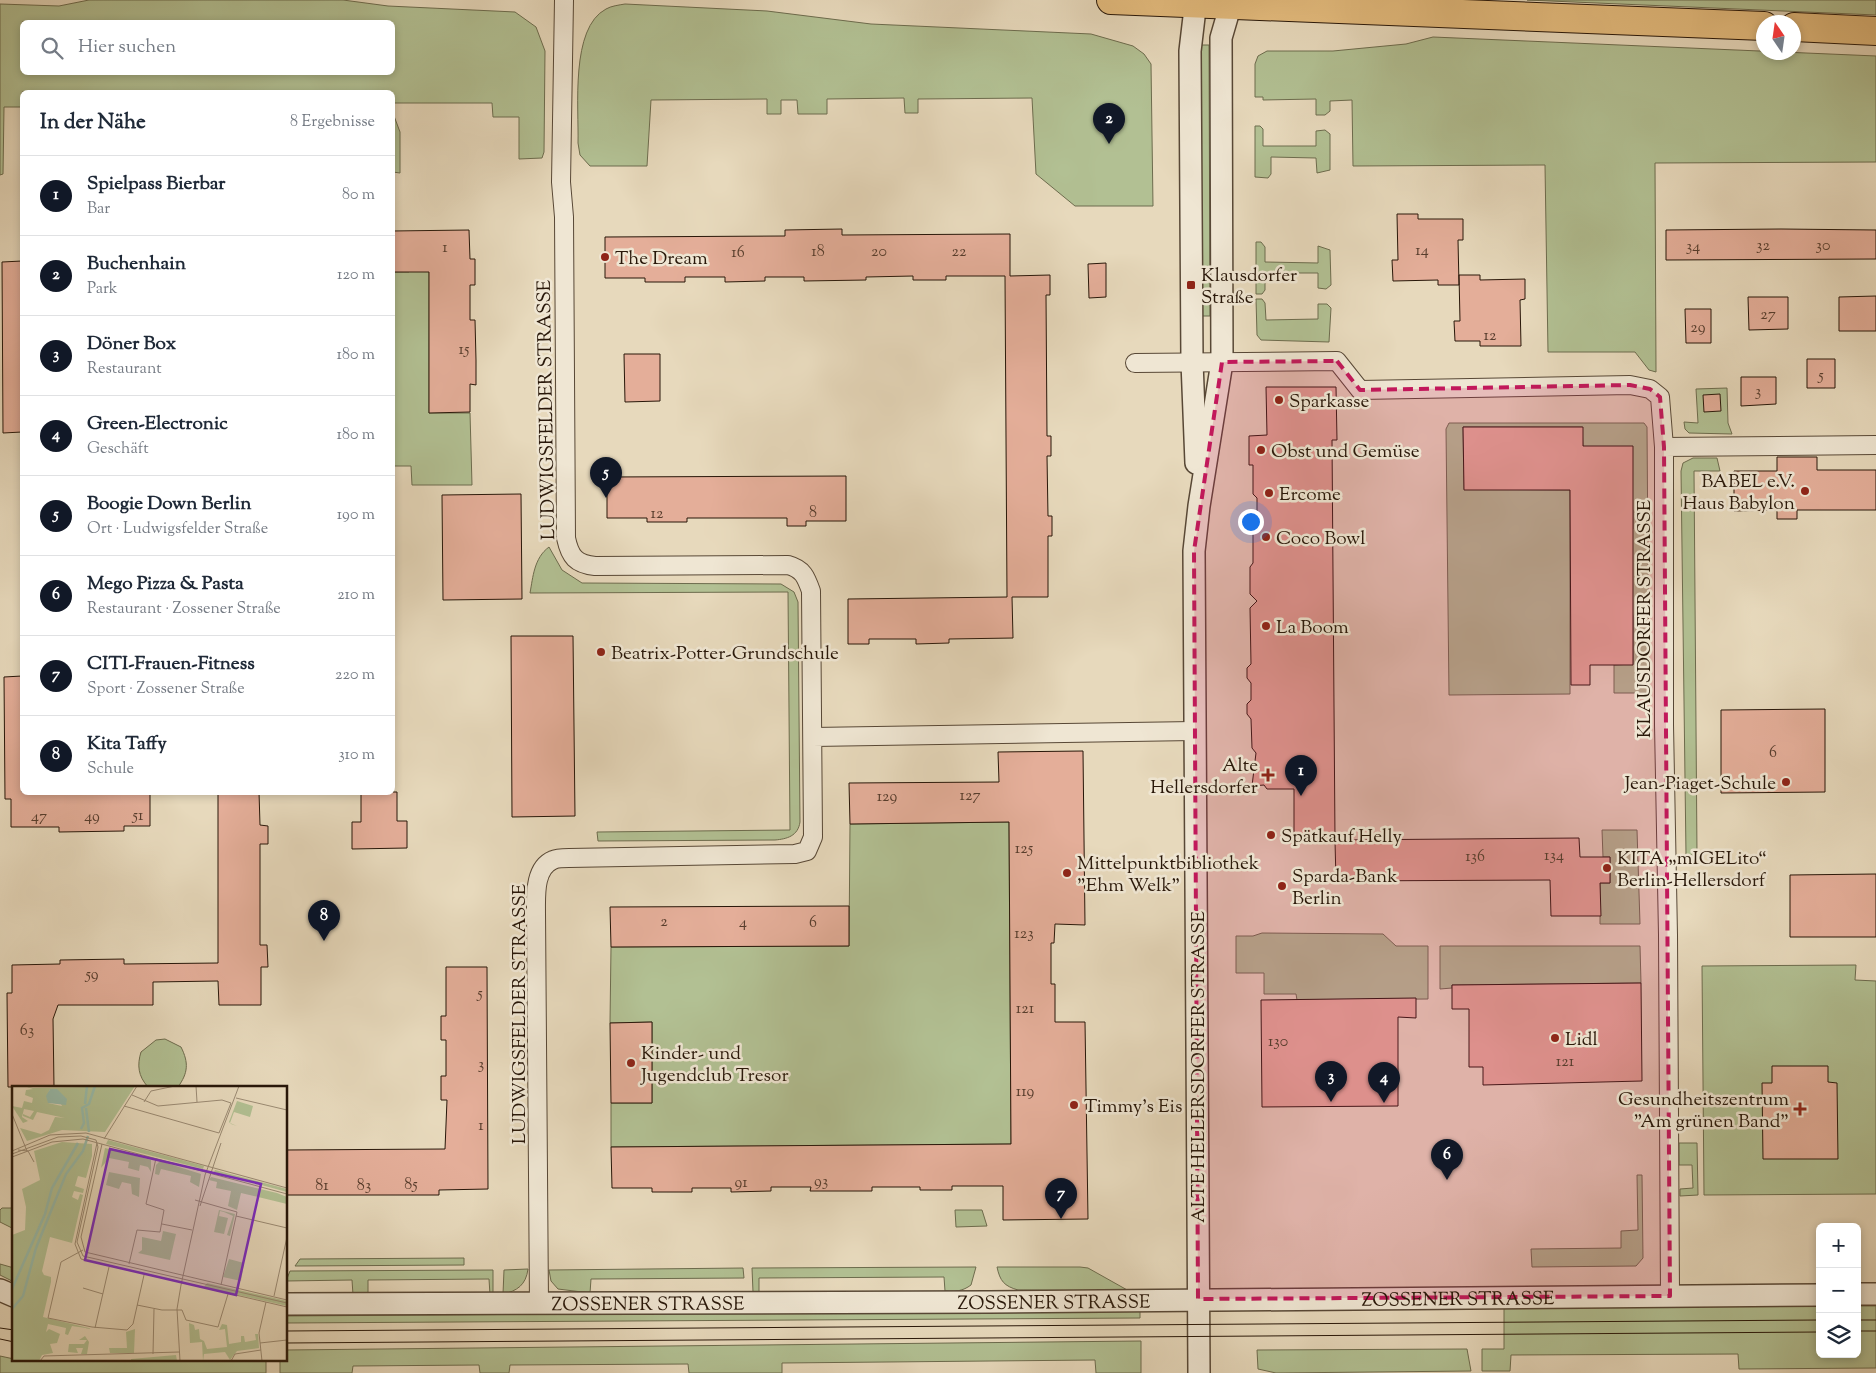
<!DOCTYPE html>
<html lang="de">
<head>
<meta charset="utf-8">
<style>
  :root { --surface:#fff; --page:#f2f2f3; --text:#1f2937; --muted:#747a83; --line:#e0e1e3; --accent:#111827 }
  body { margin:0; font-family:"Sorts Mill Goudy",serif; background:var(--page); color:var(--text) }
  .controls { position:absolute; right:15px; bottom:15px; display:grid; overflow:hidden; border-radius:8px; box-shadow:0 2px 8px #0003 }
  .controls button { width:45px; height:45px; display:grid; place-items:center; padding:0; border:0; border-bottom:1px solid var(--line); background:var(--surface); color:var(--text); font:25px sans-serif }
  .compass { position:absolute; left:1756px; top:15px; width:45px; height:45px; border-radius:50%; background:var(--surface); box-shadow:0 2px 8px #0003; rotate:347deg }
  .you { position:absolute; left:1250px; top:521px; width:18px; height:18px; margin:-12px; border:4px solid #fff; border-radius:50%; background:#1a73e8; box-shadow:0 0 0 8px #1a73e833 }
  .badge { display:grid; place-items:center; width:32px; height:32px; border-radius:50%; background:var(--accent); color:#fff; font-size:16px; font-weight:700 }
  .pin { position:absolute; translate:-50% -41px; filter:drop-shadow(0 1px 2px #0008) }
  .pin::after { content:''; position:absolute; top:26px; width:18px; height:15px; background:inherit; clip-path:polygon(0 0,100% 0,50% 100%) }
  .list { margin:0; padding:0; list-style:none }
  h2 { display:flex; justify-content:space-between; align-items:center; height:65px; margin:0; padding:0 20px; font-size:21px }
  h2 small { font-size:16px; font-weight:400; color:var(--muted) }
  .list li { display:grid; grid-template-columns:32px 1fr auto; gap:15px; align-items:center; box-sizing:border-box; height:80px; padding:0 20px; border-top:1px solid var(--line) }
  .list b { display:block; font-size:19px; white-space:nowrap }
  .list p { margin:0; font-size:16px; white-space:nowrap; color:var(--muted) }
  .list em { font-size:16px; font-style:normal; color:var(--muted) }
  .icon { flex:none; width:28px; height:28px; fill:none; stroke:currentColor; stroke-width:2; stroke-linecap:round; stroke-linejoin:round }
  .map { position:relative; flex:none; width:1876px; height:1373px; overflow:hidden }
  .search { position:absolute; background:var(--surface); box-shadow:0 2px 8px #0003; left:20px; top:20px; width:375px; height:55px; display:flex; align-items:center; gap:12px; box-sizing:border-box; padding:0 18px; border-radius:8px; color:var(--muted); font-size:19px }
  .panel { position:absolute; background:var(--surface); box-shadow:0 2px 8px #0003; left:20px; top:90px; width:375px; height:705px; border-radius:8px }
  .map>svg:first-child { display:block }
</style>
</head>
<body>
<div class="map">
<svg width="1876" height="1373" viewBox="0 0 1876 1373">
  <rect width="100%" height="100%" fill="#e7d9bc"/>
  <filter id="stains"><feTurbulence type="fractalNoise" baseFrequency=".004" numOctaves="4"/><feColorMatrix values="0 0 0 0 .2 0 0 0 0 .09 0 0 0 0 .02 0 0 0 .5 -.17"/></filter>
  <radialGradient id="worn" r=".72"><stop offset=".6" stop-color="#630" stop-opacity="0"/><stop offset="1" stop-color="#630" stop-opacity=".3"/></radialGradient>
  <path fill="#b2c093" stroke="#6d6c4e" fill-rule="evenodd" d="M89 0H343L388 6 515 12 536 27 545 51 544 152 542 158 519 159V117H493L492 103H394V116L400 132V173L393 172 392 92H22V107H4L3 174 0 175V4L59 6ZM392 22V72H22V22Z
    M1527 0H1876V15Z
    M625 4 767 11 871 24 1091 34 1133 46 1144 54 1151 64 1153 206H1075L1036 174 1032 98 918 99V113H905L904 98 827 99V114H798L797 100H781V114H767V99L651 100 647 166H590L580 155 578 143C579 108 570 28 606 9 611 6 619 5 625 4Z
    M1433 37 1876 56V162L1655 163 1656 372 1649 370 1635 352H1548L1545 165 1353 166 1352 100 1330 101V111L1325 115H1316V99L1263 100V97H1255V64L1258 56 1267 51H1333L1406 44Z
    M1200 45H1209L1210 316H1201Z
    M1255 126H1260L1263 129V146H1316V131L1325 130 1330 134V170L1317 173 1316 158 1271 157V174L1268 178 1255 177Z
    M1256 242H1261L1265 247V262L1318 263V246L1330 250 1331 285 1326 289 1318 288V273H1265V290L1262 294H1256Z
    M410 264H429V413H470L472 485H412L411 466H393L392 272H409Z
    M1256 299H1262L1265 303 1266 320 1318 319V304H1327L1331 308 1329 342 1261 340 1257 335Z
    M1727 388 1728 423 1732 434 1689 433 1685 429 1684 422 1698 423 1696 389Z
    M1449 423H1644L1647 427 1649 691 1647 693H1614V665L1633 664V616L1613 529H1633V510L1583 446 1582 427H1463L1464 489 1570 490V694L1449 695 1446 429Z
    M1693 458H1717L1720 471H1694L1697 855H1686L1681 471 1683 463Z
    M549 547 562 570 582 583 781 584 794 592 798 602 800 822C798 836 787 839 775 840L598 841 597 832 790 830 788 592 530 593C533 577 534 558 549 547Z
    M1009 822 1011 1144 611 1147V1103H652V1022L610 1023 611 947 849 946 850 824Z
    M1602 830H1637L1640 924H1600V883H1610V857H1603Z
    M1262 933 1383 934 1396 946H1428V999L1297 1000 1296 994H1264V973H1236V936H1253Z
    M1440 946H1640L1641 983 1452 985V988L1440 989Z
    M1856 965 1855 980 1876 981V1194L1704 1195 1702 966Z
    M165 1039 181 1047C189 1063 188 1073 178 1087H148C138 1076 137 1065 141 1052L156 1040Z
    M1679 1143H1697L1698 1195 1680 1196V1189L1693 1188 1692 1165H1679Z
    M1637 1175H1642L1643 1258 1636 1266 1532 1267 1531 1249 1621 1248V1231L1638 1230Z
    M2 1208H14V1229L0 1222V1210Z
    M955 1210H982L987 1226 956 1227Z
    M464 1258V1265L295 1266 300 1259Z
    M0 1264 14 1268V1282L0 1275Z
    M976 1267 971 1285C963 1291 955 1292 945 1291L944 1277 759 1278V1292H753L752 1268Z
    M997 1267H1080L1088 1268 1129 1291 1018 1290C1004 1286 1000 1281 997 1267Z
    M743 1268 744 1278 591 1279 590 1293 558 1289 551 1281 549 1270Z
    M528 1269C526 1285 517 1291 503 1294L504 1270Z
    M493 1270V1295H490L489 1279 368 1280V1295H353L352 1280 286 1281 290 1271Z
    M1820 1306V1354H1857V1306H1876V1368L1739 1369 1738 1354 1511 1355 1510 1371H1482V1349H1504V1308Z
    M1140 1310V1318L286 1323V1316Z
    M1141 1341V1373H1096L1095 1360 782 1363V1373H689L688 1364 510 1365 509 1373H480L479 1365 353 1366 352 1373H280V1359H286V1350Z
    M1467 1349 1471 1371 1276 1373 1258 1369 1257 1350Z
    M0 1356 14 1359H266V1373H0Z"/>
  <path fill="#e4ae99" stroke="#281709" d="M1397 214H1418V219H1463V240H1458L1459 285H1438V280L1393 281 1392 260H1398Z
    M842 229V235L1010 234V276L1050 275V295H1046L1047 436H1051V456H1047L1048 516H1052V536H1048V597H1012L1013 638 949 639V643L916 644V639H869V644H848V599L1007 597 1005 276H946V280H913V276L866 277V280L804 281V277H765V281L725 282V277H685V282H645V278H605V237L785 236V230Z
    M1781 229 1876 230V259L1666 260V230Z
    M469 230 470 259H475V285H470V320H475L476 360V385L470 384V412L429 413V272H392V231Z
    M22 261V432L3 433 2 262Z
    M1106 263V297L1089 298 1088 264Z
    M1459 275H1480V280L1525 279V299L1520 300 1521 346H1480V341H1455L1454 321H1460Z
    M1876 296V331H1839V297Z
    M1748 297H1788V329L1749 330Z
    M1685 309H1711V343H1686Z
    M624 354H660V401L625 402Z
    M1807 359H1835V388H1807Z
    M1741 377H1776V404L1741 406Z
    M1266 387H1336L1337 440H1332L1335 840 1579 838 1580 857H1610V883H1600L1601 916H1551L1550 880 1336 881 1335 841H1294V789H1267L1264 785 1252 786 1256 753 1252 748 1251 719 1247 714V704L1251 700V683L1247 678V668L1251 664 1250 608 1257 601 1250 594V567L1253 563V527L1257 523V498L1253 494V465H1249V436L1267 435Z
    M1720 394 1721 411 1704 412 1703 395Z
    M1463 427H1583V446H1633V665H1590V685H1571L1570 490H1464Z
    M1777 457H1817V470H1876V510H1797V519H1777V510L1734 511V471H1777Z
    M846 476V521H806V526H787V518H687V522H647V518H607V477Z
    M521 494 522 599 443 600 442 495Z
    M511 636H573L575 816 512 817Z
    M22 676V792H150V826H124V831L59 832V827H11V799H5L4 677Z
    M1825 709V792L1721 793V710Z
    M1083 751 1085 925 1055 924 1054 943H1051V984H1055V1022H1085L1088 1219 1003 1220V1186H952V1190H920V1187H872V1191H810L811 1187H771V1191L731 1192V1188H692V1192H652V1188H612L611 1147 1011 1144 1009 822 850 824 849 783 999 782 998 752Z
    M218 792H259L260 825 268 826V844H260V945H267L268 967H261V1005H219L218 981 153 982V1005H58L53 1019 54 1087H8L7 993H12V965L60 964V960L124 959V964L218 963Z
    M361 792H397V821H407V848L352 849V822H361Z
    M1876 874V937H1790V875Z
    M849 906V946L611 947 610 907Z
    M446 967H487L488 1189 439 1190V1195H286V1150L445 1149 447 1100H441V1076H446V1040H441V1016H446Z
    M1641 983 1642 1081 1483 1085V1067H1469V1009H1452V985Z
    M1416 998V1018L1398 1017V1106L1262 1107 1261 1000Z
    M652 1022V1103H611L610 1023Z
    M1772 1066H1828V1082L1837 1083 1838 1159H1763L1762 1083H1772Z"/>
  <g fill="none" stroke-linecap="round" stroke-linejoin="round">
    <defs>
      <path id="minor" d="M1135 363 1337 361 1360 390 1630 385 1650 389 1660 397 1664 447V725L1668 935 1670 1296
        M1664 447 1876 445
        M813 737 1194 731
        M539 1304 536 913C536 896 534 868 553 860 557 858 564 858 569 858L795 854 807 851 813 837 811 591C806 577 803 569 788 565L595 566C576 564 570 557 566 538L564 217 561 182 564 0"/>
      <g id="tertiary">
        <path d="M1196 463 1192 362 1190 51 1196 0"/>
        <path d="M0 1290 14 1296"/>
        <path d="M1857 1294H1876"/>
        <path id="s1" d="M286 1304 989 1302 1820 1295"/>
        <path d="M1199 1373 1194 551 1199 506 1222 362 1221 38 1232 0"/>
      </g>
      <path id="primary" d="M1111 0 1764 26
        M1794 27 1876 31"/>
    </defs>
    <use href="#minor" stroke="#584836" stroke-width="20"/>
    <use href="#tertiary" stroke="#584836" stroke-width="24"/>
    <use href="#primary" stroke="#281709" stroke-width="30"/>
    <use href="#minor" stroke="#efe6d3" stroke-width="18"/>
    <use href="#tertiary" stroke="#efe6d3" stroke-width="21"/>
    <use href="#primary" stroke="#e4bc7e" stroke-width="28"/>
    <path stroke="#281709" stroke-width="1" d="M1857 1320H1876
      M0 1328 14 1330
      M286 1331 1820 1320
      M1857 1331H1876
      M0 1339 14 1342
      M286 1343 1820 1332"/>
  </g>
  <path fill="#c2185b" fill-opacity="0.2" stroke="#c2185b" stroke-width="4" stroke-dasharray="10 6" stroke-linejoin="round" d="M1337 361 1360 390 1630 385 1650 389 1660 397 1664 447 1670 1296 1198 1299 1194 551 1222 362Z"/>
  <g fill="#8f2418" stroke="#efe6d3" stroke-width="2">
    <circle cx="605" cy="257" r="5"/>
    <rect x="1186" y="280" width="10" height="10" rx="2.5"/>
    <circle cx="1279" cy="400" r="5"/>
    <circle cx="1261" cy="450" r="5"/>
    <circle cx="1805" cy="491" r="5"/>
    <circle cx="1269" cy="493" r="5"/>
    <circle cx="1266" cy="537" r="5"/>
    <circle cx="1266" cy="626" r="5"/>
    <circle cx="601" cy="652" r="5"/>
    <path d="M1265.5 767.5h5v5h5v5h-5v5h-5v-5h-5v-5h5z"/>
    <circle cx="1786" cy="782" r="5"/>
    <circle cx="1271" cy="835" r="5"/>
    <circle cx="1607" cy="868" r="5"/>
    <circle cx="1067" cy="873" r="5"/>
    <circle cx="1282" cy="886" r="5"/>
    <circle cx="1555" cy="1038" r="5"/>
    <circle cx="631" cy="1063" r="5"/>
    <circle cx="1074" cy="1105" r="5"/>
    <path d="M1797.5 1101.5h5v5h5v5h-5v5h-5v-5h-5v-5h5z"/>
  </g>
  <g text-anchor="middle" stroke-width="5" stroke-linejoin="round" paint-order="stroke">
    <g font-size="16" fill="#573d2d">
      <text x="1763" y="250">32</text>
      <text x="1823" y="250">30</text>
      <text x="1693" y="251">34</text>
      <text x="445" y="252">1</text>
      <text x="1422" y="255">14</text>
      <text x="818" y="256">18</text>
      <text x="879" y="256">20</text>
      <text x="959" y="256">22</text>
      <text x="738" y="257">16</text>
      <text x="1768" y="319">27</text>
      <text x="1698" y="332">29</text>
      <text x="1490" y="340">12</text>
      <text x="464" y="354">15</text>
      <text x="1821" y="380">5</text>
      <text x="1758" y="396">3</text>
      <text x="813" y="517">8</text>
      <text x="657" y="518">12</text>
      <text x="1773" y="757">6</text>
      <text x="970" y="800">127</text>
      <text x="887" y="801">129</text>
      <text x="138" y="820">51</text>
      <text x="39" y="821">47</text>
      <text x="92" y="821">49</text>
      <text x="1024" y="853">125</text>
      <text x="1554" y="860">134</text>
      <text x="1475" y="861">136</text>
      <text x="664" y="926">2</text>
      <text x="743" y="927">4</text>
      <text x="813" y="927">6</text>
      <text x="1024" y="938">123</text>
      <text x="92" y="979">59</text>
      <text x="480" y="998">5</text>
      <text x="1025" y="1013">121</text>
      <text x="27" y="1035">63</text>
      <text x="1278" y="1046">130</text>
      <text x="1565" y="1066">121</text>
      <text x="481" y="1069">3</text>
      <text x="1025" y="1096">119</text>
      <text x="481" y="1130">1</text>
      <text x="821" y="1186">93</text>
      <text x="741" y="1187">91</text>
      <text x="411" y="1189">85</text>
      <text x="322" y="1190">81</text>
      <text x="364" y="1190">83</text>
    </g>
    <g font-size="19" fill="#281709" stroke="#efe6d3" text-anchor="start">
      <text x="615" y="264">The Dream</text>
      <text x="1201" y="281">Klausdorfer<tspan x="1201" dy="22">Straße</tspan></text>
      <text x="1289" y="407">Sparkasse</text>
      <text x="1271" y="457">Obst und Gemüse</text>
      <text x="1795" y="487" text-anchor="end">BABEL e.V.<tspan x="1795" dy="22">Haus Babylon</tspan></text>
      <text x="1279" y="500">Ercome</text>
      <text x="1276" y="544">Coco Bowl</text>
      <text x="1276" y="633">La Boom</text>
      <text x="611" y="659">Beatrix-Potter-Grundschule</text>
      <text x="1258" y="771" text-anchor="end">Alte<tspan x="1258" dy="22">Hellersdorfer</tspan></text>
      <text x="1776" y="789" text-anchor="end">Jean-Piaget-Schule</text>
      <text x="1281" y="842">Spätkauf Helly</text>
      <text x="1617" y="864">KITA „mIGELito“<tspan x="1617" dy="22">Berlin-Hellersdorf</tspan></text>
      <text x="1077" y="869">Mittelpunktbibliothek<tspan x="1077" dy="22">"Ehm Welk"</tspan></text>
      <text x="1292" y="882">Sparda-Bank<tspan x="1292" dy="22">Berlin</tspan></text>
      <text x="1565" y="1045">Lidl</text>
      <text x="641" y="1059">Kinder- und<tspan x="641" dy="22">Jugendclub Tresor</tspan></text>
      <text x="1789" y="1105" text-anchor="end">Gesundheitszentrum<tspan x="1789" dy="22">"Am grünen Band"</tspan></text>
      <text x="1084" y="1112">Timmy's Eis</text>
    </g>
    <g font-size="19" fill="#281709" stroke="#efe6d3">
      <text transform="translate(545 410) rotate(-91)" y="7">LUDWIGSFELDER STRASSE</text>
      <text transform="translate(1643 619) rotate(-90)" y="7">KLAUSDORFER STRASSE</text>
      <text transform="translate(518 1014) rotate(-90)" y="7">LUDWIGSFELDER STRASSE</text>
      <text transform="translate(1197 1067) rotate(-90)" y="7">ALTE HELLERSDORFER STRASSE</text>
      <text dy="7" stroke="none"><textPath href="#s1" startOffset="1172">ZOSSENER STRASSE</textPath></text>
      <text dy="7" stroke="none"><textPath href="#s1" startOffset="768">ZOSSENER STRASSE</textPath></text>
      <text dy="7" stroke="none"><textPath href="#s1" startOffset="362">ZOSSENER STRASSE</textPath></text>
    </g>
  </g>
  <g transform="translate(12 1086)">
    <rect width="275" height="275" fill="#e7d9bc"/>
    <path d="M12 0 21 2 123 0 93 46 50 44 15 55 8 42 29 48 37 44 43 31 53 32 25 26 21 34 11 30V28L18 31 22 25 12 23 10 31 16 35 11 37 0 20 10 22 12 15 20 17 21 12 13 9 14 4 21 3ZM41 3 50 20 36 17 37 4ZM225 15 241 20 238 31 222 26 218 37 225 40 219 38 217 36ZM96 54 192 80 191 83 94 58ZM50 56 80 58V70L74 92 66 90 63 100 72 103 71 107 62 105 60 111 66 114 68 108 71 109 60 157 38 151 30 185 32 189 39 191V196L31 231 81 243 60 240 56 249 53 248 54 242 36 238 34 246 37 243 48 248 45 257 38 258 41 267 30 269 27 275H0V149L13 144 14 121 10 103 28 94 22 65ZM93 62 139 74V86L136 81 128 79 127 85 116 82 117 76 97 72 89 82ZM148 75 189 88 187 101 178 96 179 90 149 83 147 89 143 88 144 79ZM203 84 275 103V106L202 86ZM97 86 128 92 127 111 120 108 119 98 110 96 107 103 94 99ZM199 91 265 107 275 111V118L229 107 225 124 216 120 219 105 204 102 205 96 197 94ZM207 124 223 128 218 150 215 149 221 130 212 126 208 125 207 130 216 132 212 148 202 146ZM151 145 164 148 158 174 126 167 130 164V151L149 155ZM217 173 232 177 229 195 211 191ZM195 197 275 215V220L192 201ZM177 237 182 239 183 244 187 243 188 253 192 255 195 263 215 261 213 243 207 244 210 238 215 239 217 258 229 256V250H232L233 256 244 254 243 248H246L247 262 225 265 218 274 213 266 192 268 191 275 190 256 178 257ZM123 243 122 267H98L97 262H115L114 246ZM73 250 77 256 75 268H69L71 262H64L66 267 56 266 57 258H72L75 254H67ZM164 269 165 275H119V273Z" fill="#b2c093" fill-rule="evenodd"/>
    <path d="M38 3H45L55 13 54 19 36 17 34 10Z" fill="#98bbaa"/>
    <path fill="none" stroke="#98bbaa" stroke-width="2.5" d="M73 18 75 0M74 22 77 46M69 43 72 37 70 22 77 18 83 0M0 203 33 128 40 102 66 57M0 223 11 210 24 162 54 88 71 65 76 50"/>
    <path fill="none" stroke="#9b8b74" stroke-width="1" d="M184 0 185 16M224 12 275 24M132 16 139 5 163 0M112 20 207 47 219 17 210 14 146 20 120 9M0 28 15 65M92 53 125 0M85 57 63 158 69 173 275 221M90 58 69 151 73 166 275 214M6 64 16 65 22 76M0 65 38 49 74 47 275 102M0 68 46 51 69 50 84 54 86 61 65 156 71 170 275 217M0 71 40 56 71 53 275 108M183 114 225 126 209 199M188 120 209 57M224 130 275 142M150 138 180 144M71 164 49 176 36 232 80 241 115 244 121 238 132 189M117 178 125 144 148 146 152 124 134 118 144 72M71 202 91 208M262 210 275 151M125 219 150 224H170L174 234 206 241 216 208M83 242 97 181M248 257 275 254M141 268 142 223M28 275 32 270 167 266M168 275 165 223 169 199 193 89 227 0M219 275 223 268 249 264M250 275 247 247 254 216"/>
    <path fill="#7b2cbf" fill-opacity="0.15" stroke="#7b2cbf" stroke-width="2.5" d="M98 63 249 98 224 209 73 174Z"/>
    <rect width="275" height="275" fill="none" stroke="#281709" stroke-width="2.5"/>
  </g>
  <rect width="100%" height="100%" filter="url(#stains)"/>
  <rect width="100%" height="100%" fill="url(#worn)"/>
</svg>
<div class="controls">
<button>+</button>
<button>−</button>
<button><svg class="icon" aria-label="layers" viewBox="0 0 24 24"><path d="M12 4l9 5-9 5-9-5zM3 14l9 5 9-5"/></svg></button>
</div>
<svg class="compass" viewBox="-18 -18 36 36"><path d="M0-13l5 13h-10z" fill="#e53935"/><path d="M0 13l5-13h-10z" fill="#747a83"/></svg>
<div class="you"></div>
<div class="pin badge" style="left:1301px;top:796px">1</div>
<div class="pin badge" style="left:1109px;top:144px">2</div>
<div class="pin badge" style="left:1331px;top:1102px">3</div>
<div class="pin badge" style="left:1384px;top:1103px">4</div>
<div class="pin badge" style="left:606px;top:498px">5</div>
<div class="pin badge" style="left:1447px;top:1180px">6</div>
<div class="pin badge" style="left:1061px;top:1219px">7</div>
<div class="pin badge" style="left:324px;top:941px">8</div>
<div class="search"><svg class="icon" aria-label="search" viewBox="0 0 24 24"><circle cx="10" cy="10" r="6"/><path d="M15 15l6 6"/></svg>Hier suchen</div>
<section class="panel">
<h2>In der Nähe<small>8 Ergebnisse</small></h2>
<ul class="list">
<li><span class="badge">1</span><div><b>Spielpass Bierbar</b><p>Bar</p></div><em>80 m</em></li>
<li><span class="badge">2</span><div><b>Buchenhain</b><p>Park</p></div><em>120 m</em></li>
<li><span class="badge">3</span><div><b>Döner Box</b><p>Restaurant</p></div><em>180 m</em></li>
<li><span class="badge">4</span><div><b>Green-Electronic</b><p>Geschäft</p></div><em>180 m</em></li>
<li><span class="badge">5</span><div><b>Boogie Down Berlin</b><p>Ort · Ludwigsfelder Straße</p></div><em>190 m</em></li>
<li><span class="badge">6</span><div><b>Mego Pizza &amp; Pasta</b><p>Restaurant · Zossener Straße</p></div><em>210 m</em></li>
<li><span class="badge">7</span><div><b>CITI-Frauen-Fitness</b><p>Sport · Zossener Straße</p></div><em>220 m</em></li>
<li><span class="badge">8</span><div><b>Kita Taffy</b><p>Schule</p></div><em>310 m</em></li>
</ul>
</section>
</div>
</body>
</html>
